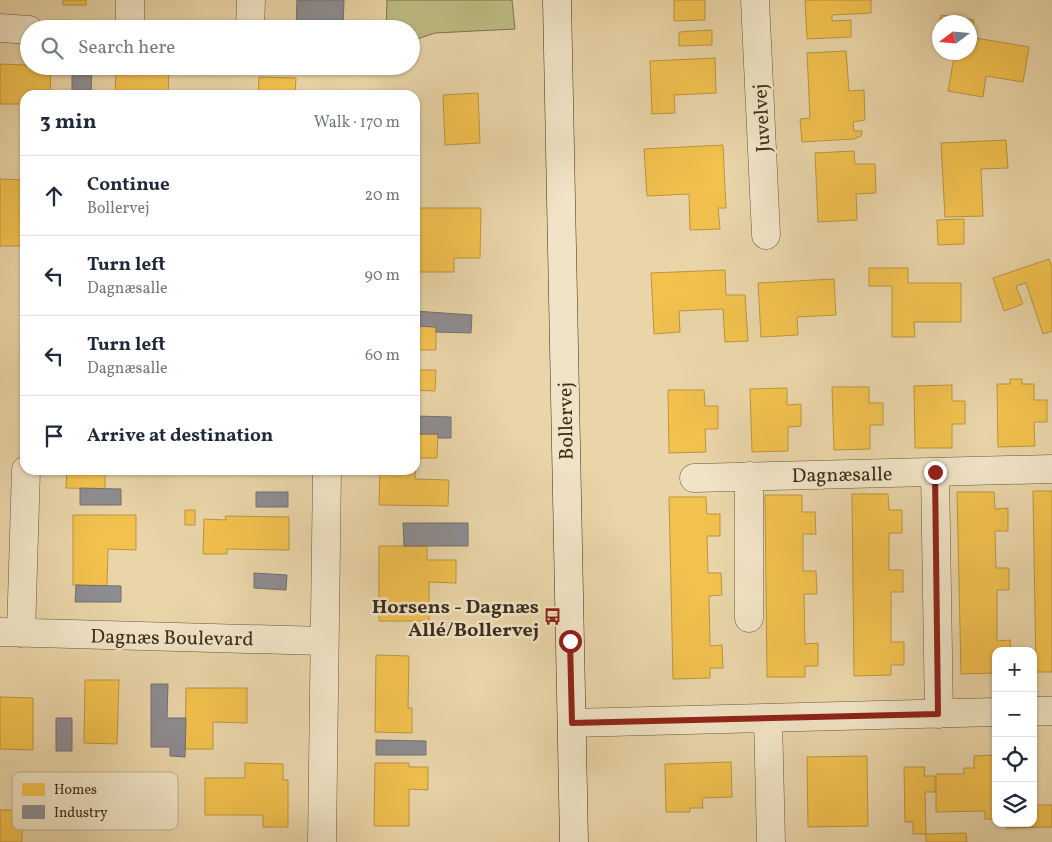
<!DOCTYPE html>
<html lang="en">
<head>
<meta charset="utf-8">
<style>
  :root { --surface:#fff; --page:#f2f2f3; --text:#1f2937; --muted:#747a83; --line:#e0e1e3 }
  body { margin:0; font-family:Vollkorn,serif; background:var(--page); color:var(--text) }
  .controls { position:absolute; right:15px; bottom:15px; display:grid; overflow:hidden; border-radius:10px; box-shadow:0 1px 4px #0004 }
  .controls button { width:45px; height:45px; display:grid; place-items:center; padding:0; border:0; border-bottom:1px solid var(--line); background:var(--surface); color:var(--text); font:25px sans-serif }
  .compass { position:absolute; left:932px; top:15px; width:45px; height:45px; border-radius:50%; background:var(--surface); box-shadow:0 1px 4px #0004; rotate:254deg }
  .stop { position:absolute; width:15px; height:15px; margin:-11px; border:4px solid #8f2418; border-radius:50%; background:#fff }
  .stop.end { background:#8f2418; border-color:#fff; box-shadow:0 1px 5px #0008 }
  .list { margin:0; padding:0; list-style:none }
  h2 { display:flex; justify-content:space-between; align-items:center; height:65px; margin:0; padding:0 20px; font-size:21px }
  h2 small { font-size:16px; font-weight:400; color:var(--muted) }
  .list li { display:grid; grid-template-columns:32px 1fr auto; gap:15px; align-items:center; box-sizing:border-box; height:80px; padding:0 20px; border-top:1px solid var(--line) }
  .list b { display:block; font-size:19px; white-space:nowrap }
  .list p { margin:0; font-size:16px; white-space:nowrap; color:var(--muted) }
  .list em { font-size:16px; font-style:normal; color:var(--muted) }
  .icon { flex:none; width:28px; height:28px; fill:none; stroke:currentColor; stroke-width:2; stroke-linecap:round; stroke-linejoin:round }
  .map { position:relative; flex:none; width:1052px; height:842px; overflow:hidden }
  .search { position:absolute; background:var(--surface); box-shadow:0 1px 4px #0004; left:20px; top:20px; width:400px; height:55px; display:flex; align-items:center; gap:12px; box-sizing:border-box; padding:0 18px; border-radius:28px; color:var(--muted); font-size:19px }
  .panel { position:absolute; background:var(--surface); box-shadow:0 1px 4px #0004; left:20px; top:90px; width:400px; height:385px; border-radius:15px }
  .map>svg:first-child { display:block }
</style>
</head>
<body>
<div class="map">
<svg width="1052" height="842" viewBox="0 0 1052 842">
  <rect width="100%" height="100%" fill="#e9d5a8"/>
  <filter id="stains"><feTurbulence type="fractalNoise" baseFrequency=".004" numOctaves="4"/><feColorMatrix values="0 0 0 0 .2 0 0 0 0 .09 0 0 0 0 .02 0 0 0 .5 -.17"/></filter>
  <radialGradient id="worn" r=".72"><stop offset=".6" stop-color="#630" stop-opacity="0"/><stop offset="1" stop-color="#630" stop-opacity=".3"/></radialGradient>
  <path fill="#bdbb83" stroke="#7c7550" d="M387 0H512L515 29 435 33 411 41V29H386Z"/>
  <path fill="#f2c14e" stroke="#bb9540" d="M63 0H86V5H63Z
    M674 0H705V20L674 21Z
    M805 0H871V13L832 15V21L851 20V37L807 39Z
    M941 15 974 20 971 37 970 22H940Z
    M712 30V45L679 46V32Z
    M970 37 1029 47 1023 82 986 76 983 97 948 91 955 52H970Z
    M846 51 849 91 864 90 865 120 853 122 854 131H862L861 136 854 139 802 142 800 119 810 118 807 53Z
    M715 58 716 93 674 95 675 113 652 114 650 61Z
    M0 64 51 66 50 95H25V104H0Z
    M116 68 169 70 168 95H115Z
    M259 77 296 78 295 95H258Z
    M478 93 480 143 445 145 443 95Z
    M1006 140 1008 168 981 169 983 216 945 217 941 143Z
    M723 145 726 208H718L720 229 690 230 689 194 647 196 644 149Z
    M854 151 855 164H875L876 193 856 194 857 220 818 222 815 153Z
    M0 179 25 180V246H0Z
    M419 208H481L480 258H454V272H419Z
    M964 219V244L938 245 937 220Z
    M1049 259 1052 268V331L1043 334 1026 283 1016 286 1023 304 1004 311 993 278Z
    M869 268H908V283H961V322H914L915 337H892V286H869Z
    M725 270 726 295H745L748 341 725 342 723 309 679 311 680 332 654 334 651 273Z
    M834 279 836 315 797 317 798 335 761 337 758 283Z
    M415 326 436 327V350H415Z
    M415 370H436L435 391 415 390Z
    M1010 379H1022V384H1034V400H1047V422H1034L1035 446 998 447 997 384H1010Z
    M952 385V401H965V424H952V448H915L914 386Z
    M832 387H869V403H883V425H870V449L834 450Z
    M787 388V405L801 404V426L788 427V451L752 452 750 389Z
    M668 390H704L705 406H718V429H705L706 452 669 453Z
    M415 434H438L437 458H416L415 479 449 480 448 506 379 505 380 470H415Z
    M67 470H105V489L66 488Z
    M1033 491H1052V672H1036Z
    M957 492H994L995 509 1008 508V531H995L996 568H1009V590H997V641L1010 640 1011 651H996V673L961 674Z
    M852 494H888L889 510H902V533H889V570H903V592H891V642H904V665H891V675L854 676Z
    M765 495H802V512H815L816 534H803V571H816L817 594H804L805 644 818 643V666H805V677H767Z
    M669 497H706L707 514H720V536H707L708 573H721L722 595 709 596 710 646 722 645 723 668H710V678L673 679Z
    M185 510H195V525H185Z
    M73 515H136V550L108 549 107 586 73 585Z
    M225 516 289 517V550L227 549V554H203L204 519 226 520Z
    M379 546H427V560H456V583L429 582V621H379Z
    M376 655 409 656 408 708H412V733L375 732Z
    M85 680H119L117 744 84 743Z
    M186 688H247V723L213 722V749H185Z
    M0 697 33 698V750L0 749Z
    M996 755V819H985V811L936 812V774H964V768H974V756Z
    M867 756 868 826 808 827 807 757Z
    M731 762 732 797 702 798 703 808H690V812H666L665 764Z
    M245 763 283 764V780H288V827H263V815H205V778H245Z
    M375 763H409V767H428V790L409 789V826H374Z
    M904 767H925L924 776H935V792H925L926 834H913V822H905Z
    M1033 805H1052V827L1007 828V823H1033Z
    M0 810H22V842H0Z
    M966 833 967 842H926V834Z"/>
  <path fill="#8d8d92" stroke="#74716f" d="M297 0H344L343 29H296Z
    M72 67H92L91 95H72Z
    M415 311 472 315 471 333 436 332V327L415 326Z
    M415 416 451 417V438H438V434H415Z
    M80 488 121 489V505H80Z
    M256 492H288V507H256Z
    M403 523H468V546H404Z
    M254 573 287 575 286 590 254 588Z
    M76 585 121 586V602H75Z
    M151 684H168L167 718H186L185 757 170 756V747H151Z
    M56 718H72V751H56Z
    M376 740 426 741V755H376Z"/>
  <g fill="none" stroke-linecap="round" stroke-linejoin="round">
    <defs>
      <path id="minor" d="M755 0 766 235
        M0 28 29 30
        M130 29V0
        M250 29 251 0
        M935 472 939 714
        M694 478 1052 469
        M749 618V476
        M0 632 323 641
        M21 633 26 470
        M1033 711H1052
        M768 718 771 842
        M572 723 996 712
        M322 842 327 470"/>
      <path id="secondary" d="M557 0 574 842"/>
    </defs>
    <use href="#minor" stroke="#665840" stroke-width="29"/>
    <use href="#secondary" stroke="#3b2f1e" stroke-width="29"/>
    <use href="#minor" stroke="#f1e4c6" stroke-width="28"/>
    <use href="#secondary" stroke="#f1e4c6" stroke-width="28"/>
  </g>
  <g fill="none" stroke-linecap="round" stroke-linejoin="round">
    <path stroke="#8f2418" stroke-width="6" d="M570 641 572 723 938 714 935 472"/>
  </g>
  <defs>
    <symbol id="bus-bare" viewBox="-9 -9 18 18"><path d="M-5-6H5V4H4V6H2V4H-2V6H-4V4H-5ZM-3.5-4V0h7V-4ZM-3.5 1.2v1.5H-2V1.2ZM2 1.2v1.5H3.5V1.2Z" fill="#8f2418" stroke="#f1e4c6" stroke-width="2.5" paint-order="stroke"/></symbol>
  </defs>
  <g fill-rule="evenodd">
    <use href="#bus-bare" x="540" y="604" width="25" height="25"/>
  </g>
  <g text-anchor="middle" stroke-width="5" stroke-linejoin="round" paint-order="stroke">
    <g font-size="20" fill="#3b2f1e" stroke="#f1e4c6">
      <text transform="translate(761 118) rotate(-93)" y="7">Juvelvej</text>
      <text transform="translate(565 421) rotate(-91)" y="7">Bollervej</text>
      <text transform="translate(842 474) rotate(-1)" y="7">Dagnæsalle</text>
      <text transform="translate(172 637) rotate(1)" y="7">Dagnæs Boulevard</text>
    </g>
    <g font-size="20" font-weight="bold" fill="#3b2f1e" stroke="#f1e4c6" text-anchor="end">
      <text x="539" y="613">Horsens - Dagnæs<tspan x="539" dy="23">Allé/Bollervej</tspan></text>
    </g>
  </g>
  <rect x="12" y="772" width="166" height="58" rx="8" fill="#f1e4c6" stroke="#baae94" stroke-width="1"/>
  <rect x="22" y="783" width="23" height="13" fill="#f2c14e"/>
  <rect x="22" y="805" width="23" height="14" fill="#8d8d92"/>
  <g font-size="14" fill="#3b2f1e">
    <text x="54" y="794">Homes</text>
    <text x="54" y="817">Industry</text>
  </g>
  <rect width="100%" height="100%" filter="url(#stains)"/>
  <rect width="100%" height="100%" fill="url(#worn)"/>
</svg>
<div class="controls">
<button>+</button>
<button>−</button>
<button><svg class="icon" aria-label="locate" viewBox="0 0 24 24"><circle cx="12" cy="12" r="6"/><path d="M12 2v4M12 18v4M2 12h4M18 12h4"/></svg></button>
<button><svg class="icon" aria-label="layers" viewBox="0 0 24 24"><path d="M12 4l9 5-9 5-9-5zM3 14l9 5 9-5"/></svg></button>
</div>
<svg class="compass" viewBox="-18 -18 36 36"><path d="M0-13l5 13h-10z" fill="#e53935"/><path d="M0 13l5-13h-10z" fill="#747a83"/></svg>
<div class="stop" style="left:570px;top:641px"></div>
<div class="stop end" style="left:935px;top:472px"></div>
<div class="search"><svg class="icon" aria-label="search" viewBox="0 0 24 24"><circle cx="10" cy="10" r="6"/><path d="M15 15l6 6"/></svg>Search here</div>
<section class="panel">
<h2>3 min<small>Walk · 170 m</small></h2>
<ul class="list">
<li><svg class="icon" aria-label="ahead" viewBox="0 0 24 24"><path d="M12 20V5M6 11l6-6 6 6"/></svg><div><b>Continue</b><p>Bollervej</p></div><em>20 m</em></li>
<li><svg class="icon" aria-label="left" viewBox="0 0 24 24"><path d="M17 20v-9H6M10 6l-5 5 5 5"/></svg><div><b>Turn left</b><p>Dagnæsalle</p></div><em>90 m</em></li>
<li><svg class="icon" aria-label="left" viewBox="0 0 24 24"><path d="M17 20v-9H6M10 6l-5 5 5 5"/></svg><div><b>Turn left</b><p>Dagnæsalle</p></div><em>60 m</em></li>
<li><svg class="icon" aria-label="arrive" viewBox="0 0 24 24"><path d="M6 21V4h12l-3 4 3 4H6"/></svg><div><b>Arrive at destination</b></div></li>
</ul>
</section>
</div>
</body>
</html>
